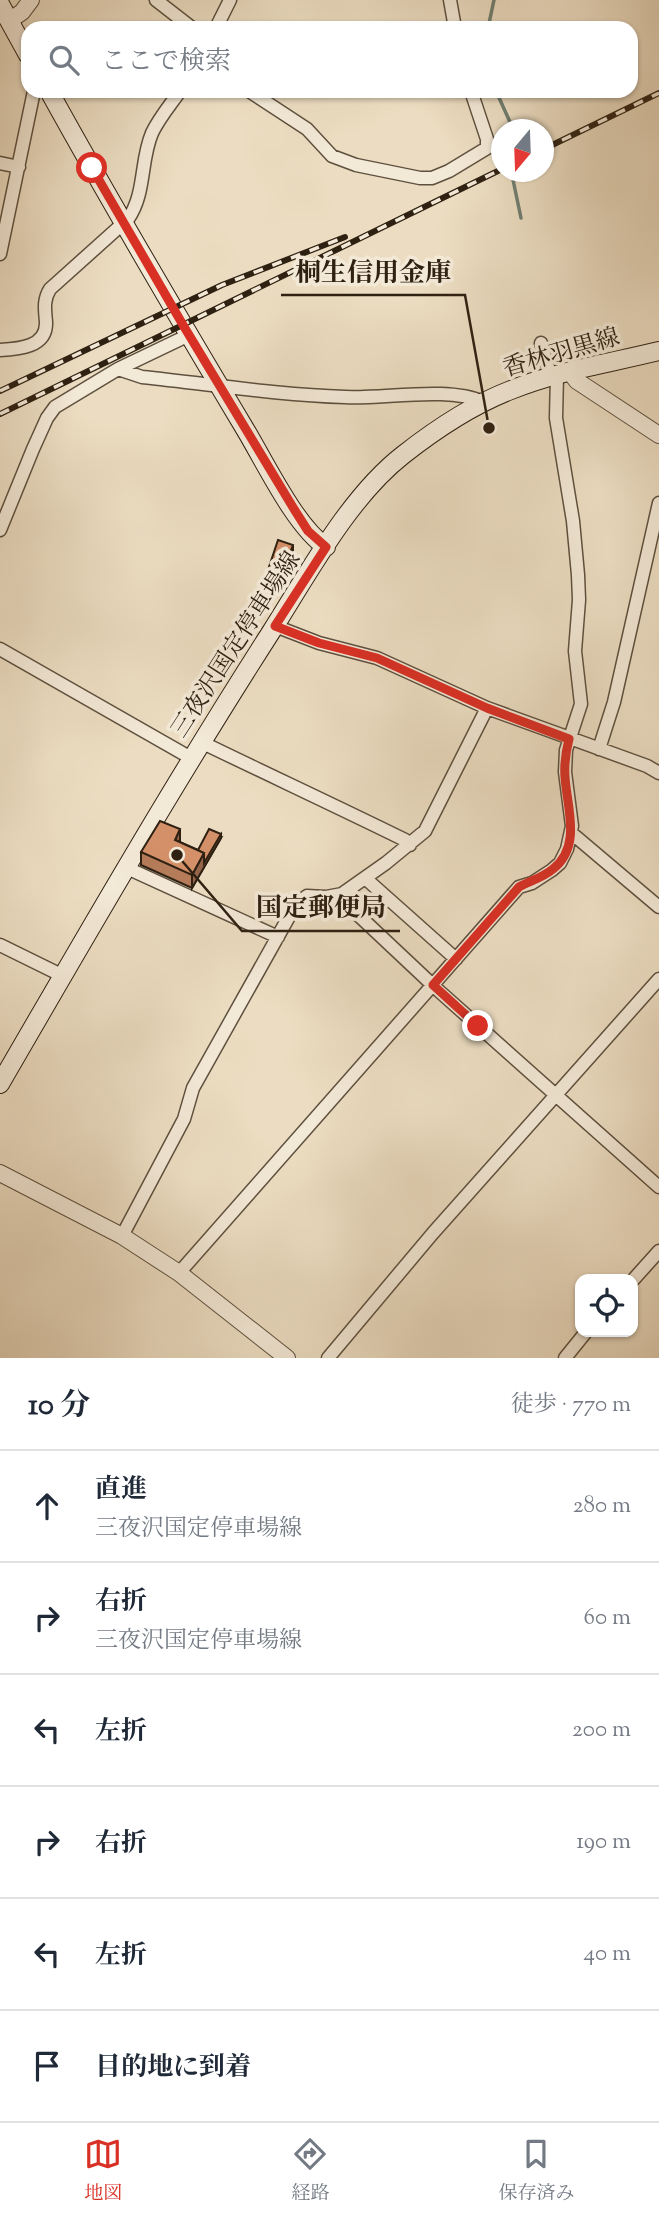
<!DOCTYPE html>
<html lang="ja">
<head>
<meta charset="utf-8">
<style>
  :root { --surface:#fff; --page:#f6f6f7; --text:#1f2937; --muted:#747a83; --line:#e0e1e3; --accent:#d93025 }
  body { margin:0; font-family:"Sorts Mill Goudy","Noto Serif JP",serif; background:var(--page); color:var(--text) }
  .controls { position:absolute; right:21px; bottom:21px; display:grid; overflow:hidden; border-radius:14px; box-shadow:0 2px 5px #0004 }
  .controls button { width:63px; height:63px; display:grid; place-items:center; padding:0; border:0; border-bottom:2px solid var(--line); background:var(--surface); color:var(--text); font:35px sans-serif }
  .compass { position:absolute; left:491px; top:119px; width:63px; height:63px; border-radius:50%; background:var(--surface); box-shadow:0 2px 5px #0004; rotate:199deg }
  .stop { position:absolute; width:21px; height:21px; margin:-16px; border:5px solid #d93025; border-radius:50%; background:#fff }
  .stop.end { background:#d93025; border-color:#fff; box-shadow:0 2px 7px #0008 }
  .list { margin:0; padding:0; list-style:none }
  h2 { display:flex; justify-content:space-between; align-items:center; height:91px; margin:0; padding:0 28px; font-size:30px }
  h2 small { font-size:23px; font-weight:400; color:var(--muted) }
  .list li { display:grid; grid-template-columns:46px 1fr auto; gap:21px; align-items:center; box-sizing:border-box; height:112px; padding:0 28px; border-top:2px solid var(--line) }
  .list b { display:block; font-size:26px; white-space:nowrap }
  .list p { margin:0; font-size:23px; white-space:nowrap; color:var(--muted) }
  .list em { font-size:23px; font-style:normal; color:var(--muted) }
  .icon { flex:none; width:38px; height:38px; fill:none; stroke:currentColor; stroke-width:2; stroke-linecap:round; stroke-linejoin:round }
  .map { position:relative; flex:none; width:659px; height:1358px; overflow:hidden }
  .search { position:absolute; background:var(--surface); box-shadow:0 2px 5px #0004; left:21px; right:21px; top:21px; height:77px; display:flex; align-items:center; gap:18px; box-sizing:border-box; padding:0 24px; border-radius:21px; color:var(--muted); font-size:26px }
  .sheet { height:763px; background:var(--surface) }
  nav { display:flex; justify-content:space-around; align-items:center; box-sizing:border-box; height:98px; border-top:2px solid var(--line); background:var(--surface); font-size:19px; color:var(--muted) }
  nav a { display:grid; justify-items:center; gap:4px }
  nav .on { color:var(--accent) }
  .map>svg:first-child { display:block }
</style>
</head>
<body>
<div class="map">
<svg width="659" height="1358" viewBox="0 0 659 1358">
  <rect width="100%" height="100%" fill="#ecddc2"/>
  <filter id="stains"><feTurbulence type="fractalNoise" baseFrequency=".00286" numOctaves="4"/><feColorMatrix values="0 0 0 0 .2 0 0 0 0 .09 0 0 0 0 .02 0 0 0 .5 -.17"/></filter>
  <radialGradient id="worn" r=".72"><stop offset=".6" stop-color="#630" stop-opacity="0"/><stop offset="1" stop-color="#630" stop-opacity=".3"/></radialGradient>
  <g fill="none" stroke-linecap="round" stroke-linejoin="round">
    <path stroke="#6f7e71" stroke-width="3.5" d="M488 28 494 0
      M496 91 510 122V130
      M512 175 521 218"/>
    <defs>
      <path id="minor" d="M156 0 192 28
        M450 0 455 28
        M216 28 230 0
        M249 91 307 129 332 156 356 165 420 178H432L449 171 487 148V139L471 91
        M0 163 19 167
        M0 254 34 91
        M541 343 551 377
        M0 350C19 349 47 347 46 322 45 310 43 300 50 289L128 219C146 193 140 161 152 133 159 118 171 104 180 91
        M118 369 142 377C210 384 277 395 345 397 384 399 449 386 483 402
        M0 530 33 449 47 418 55 407 118 369 189 335
        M275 626 319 643 377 658 487 708 647 766 659 773
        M0 649 191 758
        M201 742C269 775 338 807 405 840L410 845
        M599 749 614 702 659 503
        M570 836H575L659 907
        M127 868 278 937
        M365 878 456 959
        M338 896 439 991 659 1187
        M0 945 55 972 62 978
        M122 1236 184 1119 193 1088 296 904 307 896 326 897 342 894 386 863 425 831 487 708
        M179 1273 519 887 532 883 552 870 560 863 567 849 572 826 565 772 566 750 581 704 575 651 579 600 578 575 573 521 556 418 557 375
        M633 1280 659 1251
        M328 1358 433 1233 659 979
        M565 1358 586 1332"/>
      <path id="tertiary" d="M9 21 22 12 31 0
        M570 372 577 381 659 435
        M0 1173 122 1236 179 1273 287 1358"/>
      <path id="secondary" d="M0 4 28 55
        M49 91C112 205 178 317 245 429 265 462 295 526 326 547
        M0 1084C88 932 176 780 271 632 308 574 349 497 403 455 436 429 472 405 511 390 558 371 610 363 659 351"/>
    </defs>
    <use href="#minor" stroke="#5e503e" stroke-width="15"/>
    <use href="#tertiary" stroke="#5e503e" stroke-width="18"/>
    <use href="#secondary" stroke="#2f2112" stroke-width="20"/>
    <use href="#minor" stroke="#f3e9d7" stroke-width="12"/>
    <use href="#tertiary" stroke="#f3e9d7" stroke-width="16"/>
    <use href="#secondary" stroke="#f3e9d7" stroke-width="18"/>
    <defs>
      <path id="rail" d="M544 149 659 93
        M0 391 222 285 345 237
        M0 414 502 169"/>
    </defs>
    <use href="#rail" stroke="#2f2112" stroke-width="6"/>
    <use href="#rail" stroke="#f3e9d7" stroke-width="3.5" stroke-dasharray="10" stroke-linecap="butt"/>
  </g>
  <path fill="#b67c5a" stroke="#2f2112" stroke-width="2" d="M293 555 279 591 266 586V576Z
    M221 838 192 888 141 865V852L180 842 198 850Z"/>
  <path fill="#94654a" stroke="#2f2112" stroke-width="2" d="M293 545V555L279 591V581Z
    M180 829V842L175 840Z
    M221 834V838L192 888V875L204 853Z"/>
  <path fill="#d49069" stroke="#2f2112" stroke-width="2" d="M278 540 293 545 279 581 266 576Z
    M160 821 180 829 175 840 204 853 192 875 141 852Z
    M209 829 221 834 204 863V853L198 850Z"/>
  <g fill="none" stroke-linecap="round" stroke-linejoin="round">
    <path stroke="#d93025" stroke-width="9" d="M92 168 183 325 294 509 308 531 326 547 275 626 319 643 377 658 487 708 569 739C566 751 564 764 565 777 567 808 582 846 553 869 542 878 530 881 519 887L433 985 478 1026"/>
  </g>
  <g text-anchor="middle" stroke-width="7" stroke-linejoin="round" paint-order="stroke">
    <g font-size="24" fill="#2f2112" stroke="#f3e9d7">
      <text transform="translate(561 352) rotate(-16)" y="8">香林羽黒線</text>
      <text transform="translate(235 644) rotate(-57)" y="8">三夜沢国定停車場線</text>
    </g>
  </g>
  <path fill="none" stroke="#2f2112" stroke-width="2.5" d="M489 428L465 295H281M177 855L242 931H400"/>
  <g fill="#2f2112" stroke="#f3e9d7" stroke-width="2.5">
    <circle cx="489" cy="428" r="7"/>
    <circle cx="177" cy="855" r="7"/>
  </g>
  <g font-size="26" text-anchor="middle" font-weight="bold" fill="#2f2112" stroke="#f3e9d7" stroke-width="7" stroke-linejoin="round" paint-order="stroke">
    <text x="373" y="281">桐生信用金庫</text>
    <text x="321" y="916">国定郵便局</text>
  </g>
  <rect width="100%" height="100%" filter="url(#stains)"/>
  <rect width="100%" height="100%" fill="url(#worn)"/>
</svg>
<div class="controls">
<button><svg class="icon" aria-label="locate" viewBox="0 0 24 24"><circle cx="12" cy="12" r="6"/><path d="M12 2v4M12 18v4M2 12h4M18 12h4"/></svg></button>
</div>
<svg class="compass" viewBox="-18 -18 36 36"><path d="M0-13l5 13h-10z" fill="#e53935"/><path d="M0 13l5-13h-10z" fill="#747a83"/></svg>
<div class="stop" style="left:92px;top:168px"></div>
<div class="stop end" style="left:478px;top:1026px"></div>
<div class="search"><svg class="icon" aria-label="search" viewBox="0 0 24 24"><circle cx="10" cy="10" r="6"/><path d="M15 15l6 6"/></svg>ここで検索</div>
</div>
<section class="sheet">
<h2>10 分<small>徒歩 · 770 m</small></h2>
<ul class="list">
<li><svg class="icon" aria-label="ahead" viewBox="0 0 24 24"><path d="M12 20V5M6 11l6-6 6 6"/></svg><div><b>直進</b><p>三夜沢国定停車場線</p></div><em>280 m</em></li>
<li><svg class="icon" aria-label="right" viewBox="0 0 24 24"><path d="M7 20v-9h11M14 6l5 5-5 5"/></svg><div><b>右折</b><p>三夜沢国定停車場線</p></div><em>60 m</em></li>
<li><svg class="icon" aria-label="left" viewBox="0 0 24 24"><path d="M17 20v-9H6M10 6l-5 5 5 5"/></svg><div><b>左折</b></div><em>200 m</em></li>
<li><svg class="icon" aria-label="right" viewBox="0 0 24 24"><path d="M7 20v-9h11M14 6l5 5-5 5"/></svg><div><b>右折</b></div><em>190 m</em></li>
<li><svg class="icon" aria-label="left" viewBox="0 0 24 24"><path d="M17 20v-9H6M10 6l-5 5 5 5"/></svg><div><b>左折</b></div><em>40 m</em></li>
<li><svg class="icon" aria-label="arrive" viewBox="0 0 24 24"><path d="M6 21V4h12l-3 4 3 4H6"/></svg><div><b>目的地に到着</b></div></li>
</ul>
</section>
<nav>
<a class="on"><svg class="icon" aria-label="map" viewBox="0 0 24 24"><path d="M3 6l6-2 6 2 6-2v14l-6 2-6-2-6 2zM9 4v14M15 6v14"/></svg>地図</a>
<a><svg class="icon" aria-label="directions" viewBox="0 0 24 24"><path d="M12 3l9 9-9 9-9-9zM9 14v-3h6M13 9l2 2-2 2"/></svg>経路</a>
<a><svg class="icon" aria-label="saved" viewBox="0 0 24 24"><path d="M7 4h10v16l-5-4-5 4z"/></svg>保存済み</a>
</nav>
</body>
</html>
